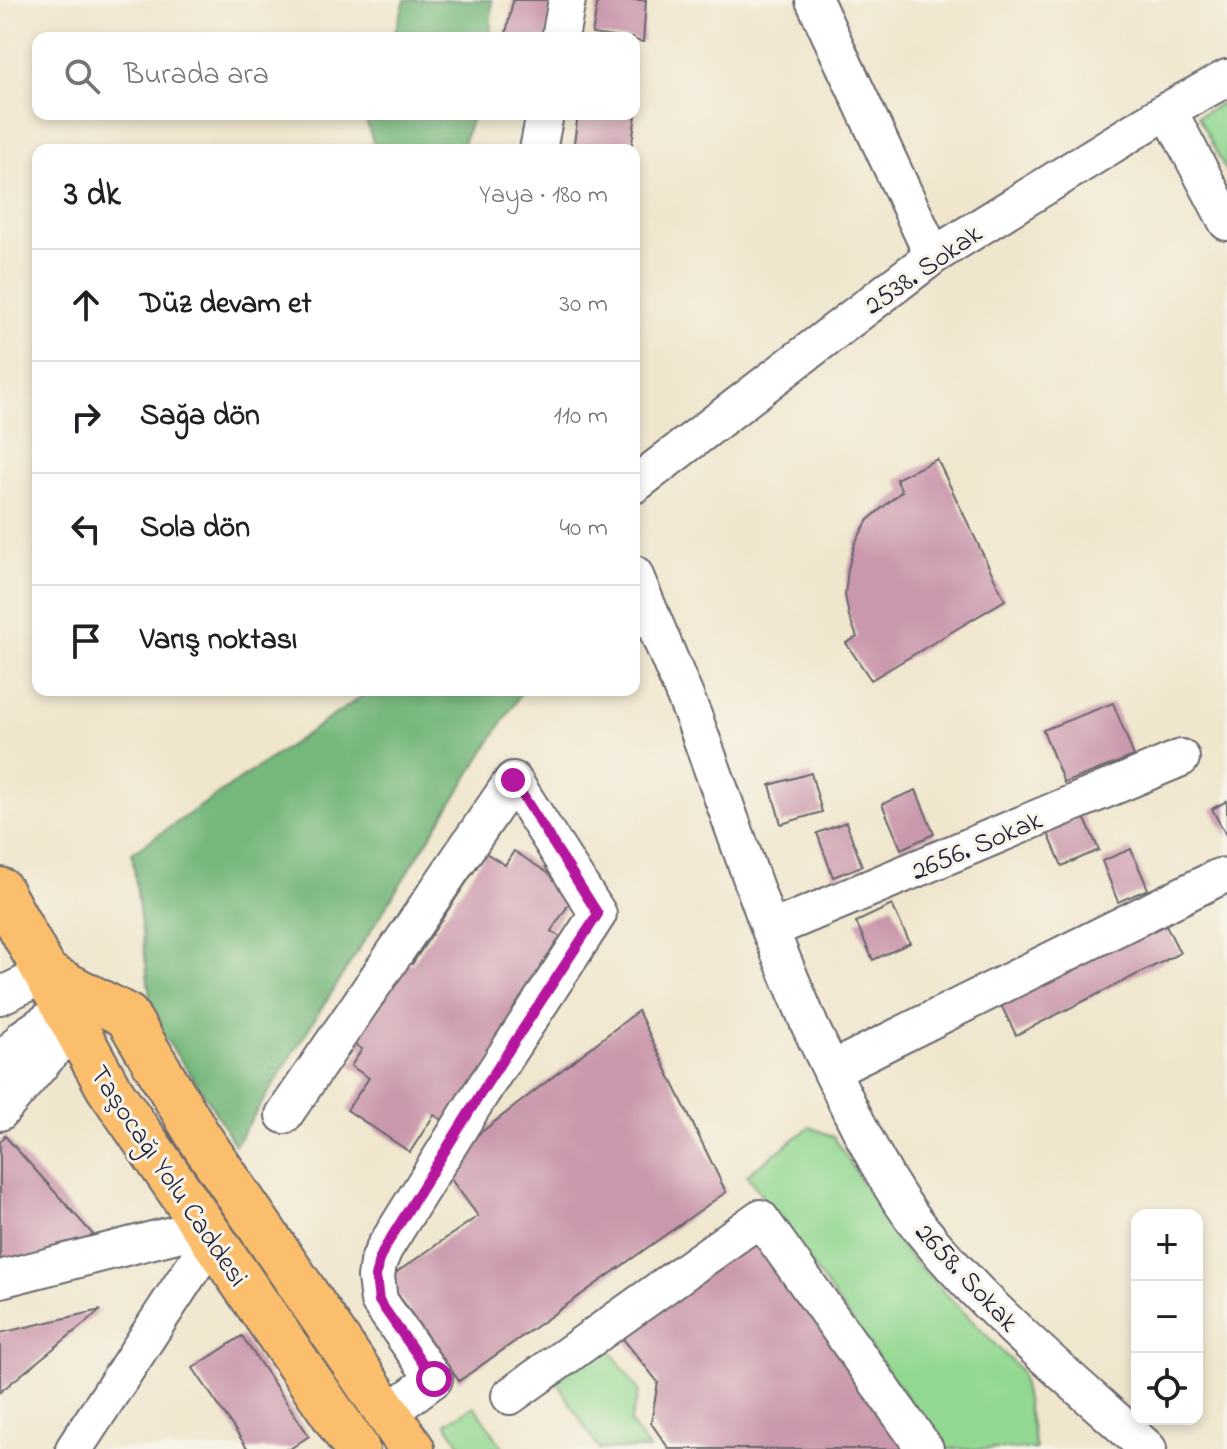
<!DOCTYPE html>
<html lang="tr">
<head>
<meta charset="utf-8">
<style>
  :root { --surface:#fff; --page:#f2f2f2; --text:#202124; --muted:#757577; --line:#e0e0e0 }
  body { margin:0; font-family:"Indie Flower",sans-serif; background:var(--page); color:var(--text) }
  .controls { position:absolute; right:24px; bottom:24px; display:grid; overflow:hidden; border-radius:16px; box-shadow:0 4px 12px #0003 }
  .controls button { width:72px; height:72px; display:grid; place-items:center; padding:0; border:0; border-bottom:2px solid var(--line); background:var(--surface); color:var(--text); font:40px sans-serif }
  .stop { position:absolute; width:24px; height:24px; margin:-18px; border:6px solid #b5179e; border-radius:50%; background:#fff }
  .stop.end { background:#b5179e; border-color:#fff; box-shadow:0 2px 8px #0008 }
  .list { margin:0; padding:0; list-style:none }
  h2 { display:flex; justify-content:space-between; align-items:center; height:104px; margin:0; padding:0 32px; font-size:34px }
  h2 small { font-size:26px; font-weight:400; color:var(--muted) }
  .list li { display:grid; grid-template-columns:52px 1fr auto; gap:24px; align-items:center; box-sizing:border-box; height:112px; padding:0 32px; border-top:2px solid var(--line) }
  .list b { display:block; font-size:30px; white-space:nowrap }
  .list em { font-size:26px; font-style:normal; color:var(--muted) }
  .icon { flex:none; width:44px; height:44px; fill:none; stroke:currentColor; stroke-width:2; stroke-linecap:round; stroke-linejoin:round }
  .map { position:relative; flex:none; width:1227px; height:1449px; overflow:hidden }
  .search { position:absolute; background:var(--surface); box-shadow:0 4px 12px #0003; left:32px; top:32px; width:608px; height:88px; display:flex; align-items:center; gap:20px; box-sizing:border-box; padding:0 28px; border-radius:16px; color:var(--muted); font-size:30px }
  .panel { position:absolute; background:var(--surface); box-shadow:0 4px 12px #0003; left:32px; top:144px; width:608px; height:552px; border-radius:16px }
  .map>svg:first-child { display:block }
</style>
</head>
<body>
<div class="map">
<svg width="1227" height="1449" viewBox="0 0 1227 1449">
  <rect width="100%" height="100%" fill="#f7f3e8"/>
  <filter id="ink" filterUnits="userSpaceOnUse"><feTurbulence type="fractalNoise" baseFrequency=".0125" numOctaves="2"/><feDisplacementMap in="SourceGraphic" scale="16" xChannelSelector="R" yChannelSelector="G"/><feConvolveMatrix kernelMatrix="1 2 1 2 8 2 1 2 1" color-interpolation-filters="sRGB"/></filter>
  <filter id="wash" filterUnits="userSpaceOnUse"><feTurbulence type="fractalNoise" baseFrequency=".006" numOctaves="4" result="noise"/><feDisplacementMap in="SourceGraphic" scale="32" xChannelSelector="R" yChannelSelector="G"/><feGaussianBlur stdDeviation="1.8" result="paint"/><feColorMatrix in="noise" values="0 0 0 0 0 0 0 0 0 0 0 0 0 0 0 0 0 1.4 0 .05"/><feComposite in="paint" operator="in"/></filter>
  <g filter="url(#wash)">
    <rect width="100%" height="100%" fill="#f0e6cd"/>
    <path fill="#93d891" stroke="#5a7d66" stroke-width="2" d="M1227 101V173L1198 116Z
      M810 1127 834 1137 904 1251 1020 1370 1036 1449H944L747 1175Z
      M606 1344 639 1391 630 1423 649 1449H599L556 1381Z
      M474 1406 504 1449H463L446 1423Z"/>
    <path fill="#76b87b" stroke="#4c6d5b" stroke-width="2" d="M405 0H492L490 38H393Z
      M369 114H473L461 150H376L366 121Z
      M371 690H523L235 1145 203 1092 153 1021 132 853Z"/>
    <g id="blocks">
      <path fill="#ca98ac" d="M513 0H552L546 38H505Z
        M598 0H646L643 42 634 40V38H620L592 34Z
        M634 98 638 99 631 150H573L578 114H634Z
        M937 459 1005 600 871 680 846 643 857 637 849 616 845 595 848 569 855 543 868 520 902 491 896 479Z
        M1113 703 1134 756 1064 783 1043 730Z
        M811 773 822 812 781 824 770 785Z
        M916 790 934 834 901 849 882 804Z
        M1227 801V837L1212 809Z
        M1083 815 1099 850 1062 866 1047 831Z
        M846 822 862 866 833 877 817 833Z
        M1131 849 1148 889 1118 902 1102 861Z
        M514 851 577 892 551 931 569 943 449 1124 434 1115 410 1152 347 1110 369 1078 351 1066 362 1049 354 1044 409 962 412 964 486 853 505 865Z
        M892 905 910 943 873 960 856 922Z
        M1164 921 1180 953 1016 1035 1000 1003Z
        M638 1011 726 1192 459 1381 387 1279 478 1216 440 1164Z
        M5 1136 97 1239 0 1265V1142Z
        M759 1233 922 1449H669L651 1423 658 1382 619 1334Z
        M101 1310 0 1392V1333Z
        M242 1336 309 1436 290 1449H248L193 1368Z"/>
    </g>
  </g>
  <g filter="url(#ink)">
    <use href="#blocks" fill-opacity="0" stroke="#6a676e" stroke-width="2"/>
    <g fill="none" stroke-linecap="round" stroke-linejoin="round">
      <defs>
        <path id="minor" d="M814 0 933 256
          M560 38 567 0
          M1168 110 1227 222
          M538 150 545 114
          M634 485 933 256 1168 110 1227 78
          M634 574 694 718 770 930 810 1026 831 1070 1219 877
          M770 930 1181 758
          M0 996 46 974
          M0 1065 24 1037 65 1009
          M831 1070C858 1125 883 1181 921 1229 987 1311 1070 1378 1148 1449
          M0 1112 74 1025
          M284 1115 513 780 598 914 481 1093 384 1249 378 1263 376 1277 379 1301 434 1379 388 1413
          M0 1279 204 1227
          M510 1396 760 1218 925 1449
          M74 1449 201 1255 216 1244"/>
        <path id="major" d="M0 890 108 1087 357 1449
          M46 974 127 1016 199 1137 412 1449"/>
      </defs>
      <use href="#minor" stroke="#6a676e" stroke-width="40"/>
      <use href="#major" stroke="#6a676e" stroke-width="48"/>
      <use href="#minor" stroke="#fff" stroke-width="36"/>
      <use href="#major" stroke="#fabe6d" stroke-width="44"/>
    </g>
  </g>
  <g fill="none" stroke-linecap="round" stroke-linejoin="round" filter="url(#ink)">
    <path stroke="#b5179e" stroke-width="10" d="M434 1379 379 1301 376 1277 378 1263 384 1249 481 1093 598 914 513 780"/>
  </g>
  <g text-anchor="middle" stroke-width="6" stroke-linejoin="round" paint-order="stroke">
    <g font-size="28" fill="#22223b" stroke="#f7f3e8">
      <text transform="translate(922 268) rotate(-35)" y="10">2538. Sokak</text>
      <text transform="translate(976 844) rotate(-23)" y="10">2656. Sokak</text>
      <text transform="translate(170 1175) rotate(56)" y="10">Taşocağı Yolu Caddesi</text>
      <text transform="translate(968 1276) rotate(47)" y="10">2658. Sokak</text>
    </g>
  </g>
</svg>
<div class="controls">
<button>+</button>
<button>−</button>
<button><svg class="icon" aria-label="locate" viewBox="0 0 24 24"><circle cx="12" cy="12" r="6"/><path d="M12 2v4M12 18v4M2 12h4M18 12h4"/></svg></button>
</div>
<div class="stop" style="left:434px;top:1379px"></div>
<div class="stop end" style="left:513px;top:780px"></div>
<div class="search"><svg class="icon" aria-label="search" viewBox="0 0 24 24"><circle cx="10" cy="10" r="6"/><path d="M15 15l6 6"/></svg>Burada ara</div>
<section class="panel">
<h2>3 dk<small>Yaya · 180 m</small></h2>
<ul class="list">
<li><svg class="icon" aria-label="ahead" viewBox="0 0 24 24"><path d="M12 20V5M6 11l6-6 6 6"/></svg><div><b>Düz devam et</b></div><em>30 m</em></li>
<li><svg class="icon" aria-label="right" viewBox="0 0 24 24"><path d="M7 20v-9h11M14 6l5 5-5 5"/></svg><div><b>Sağa dön</b></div><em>110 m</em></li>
<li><svg class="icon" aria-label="left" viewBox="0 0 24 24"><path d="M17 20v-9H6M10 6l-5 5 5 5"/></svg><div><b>Sola dön</b></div><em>40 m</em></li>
<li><svg class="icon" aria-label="arrive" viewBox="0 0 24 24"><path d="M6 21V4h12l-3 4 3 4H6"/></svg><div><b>Varış noktası</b></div></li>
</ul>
</section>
</div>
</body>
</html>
